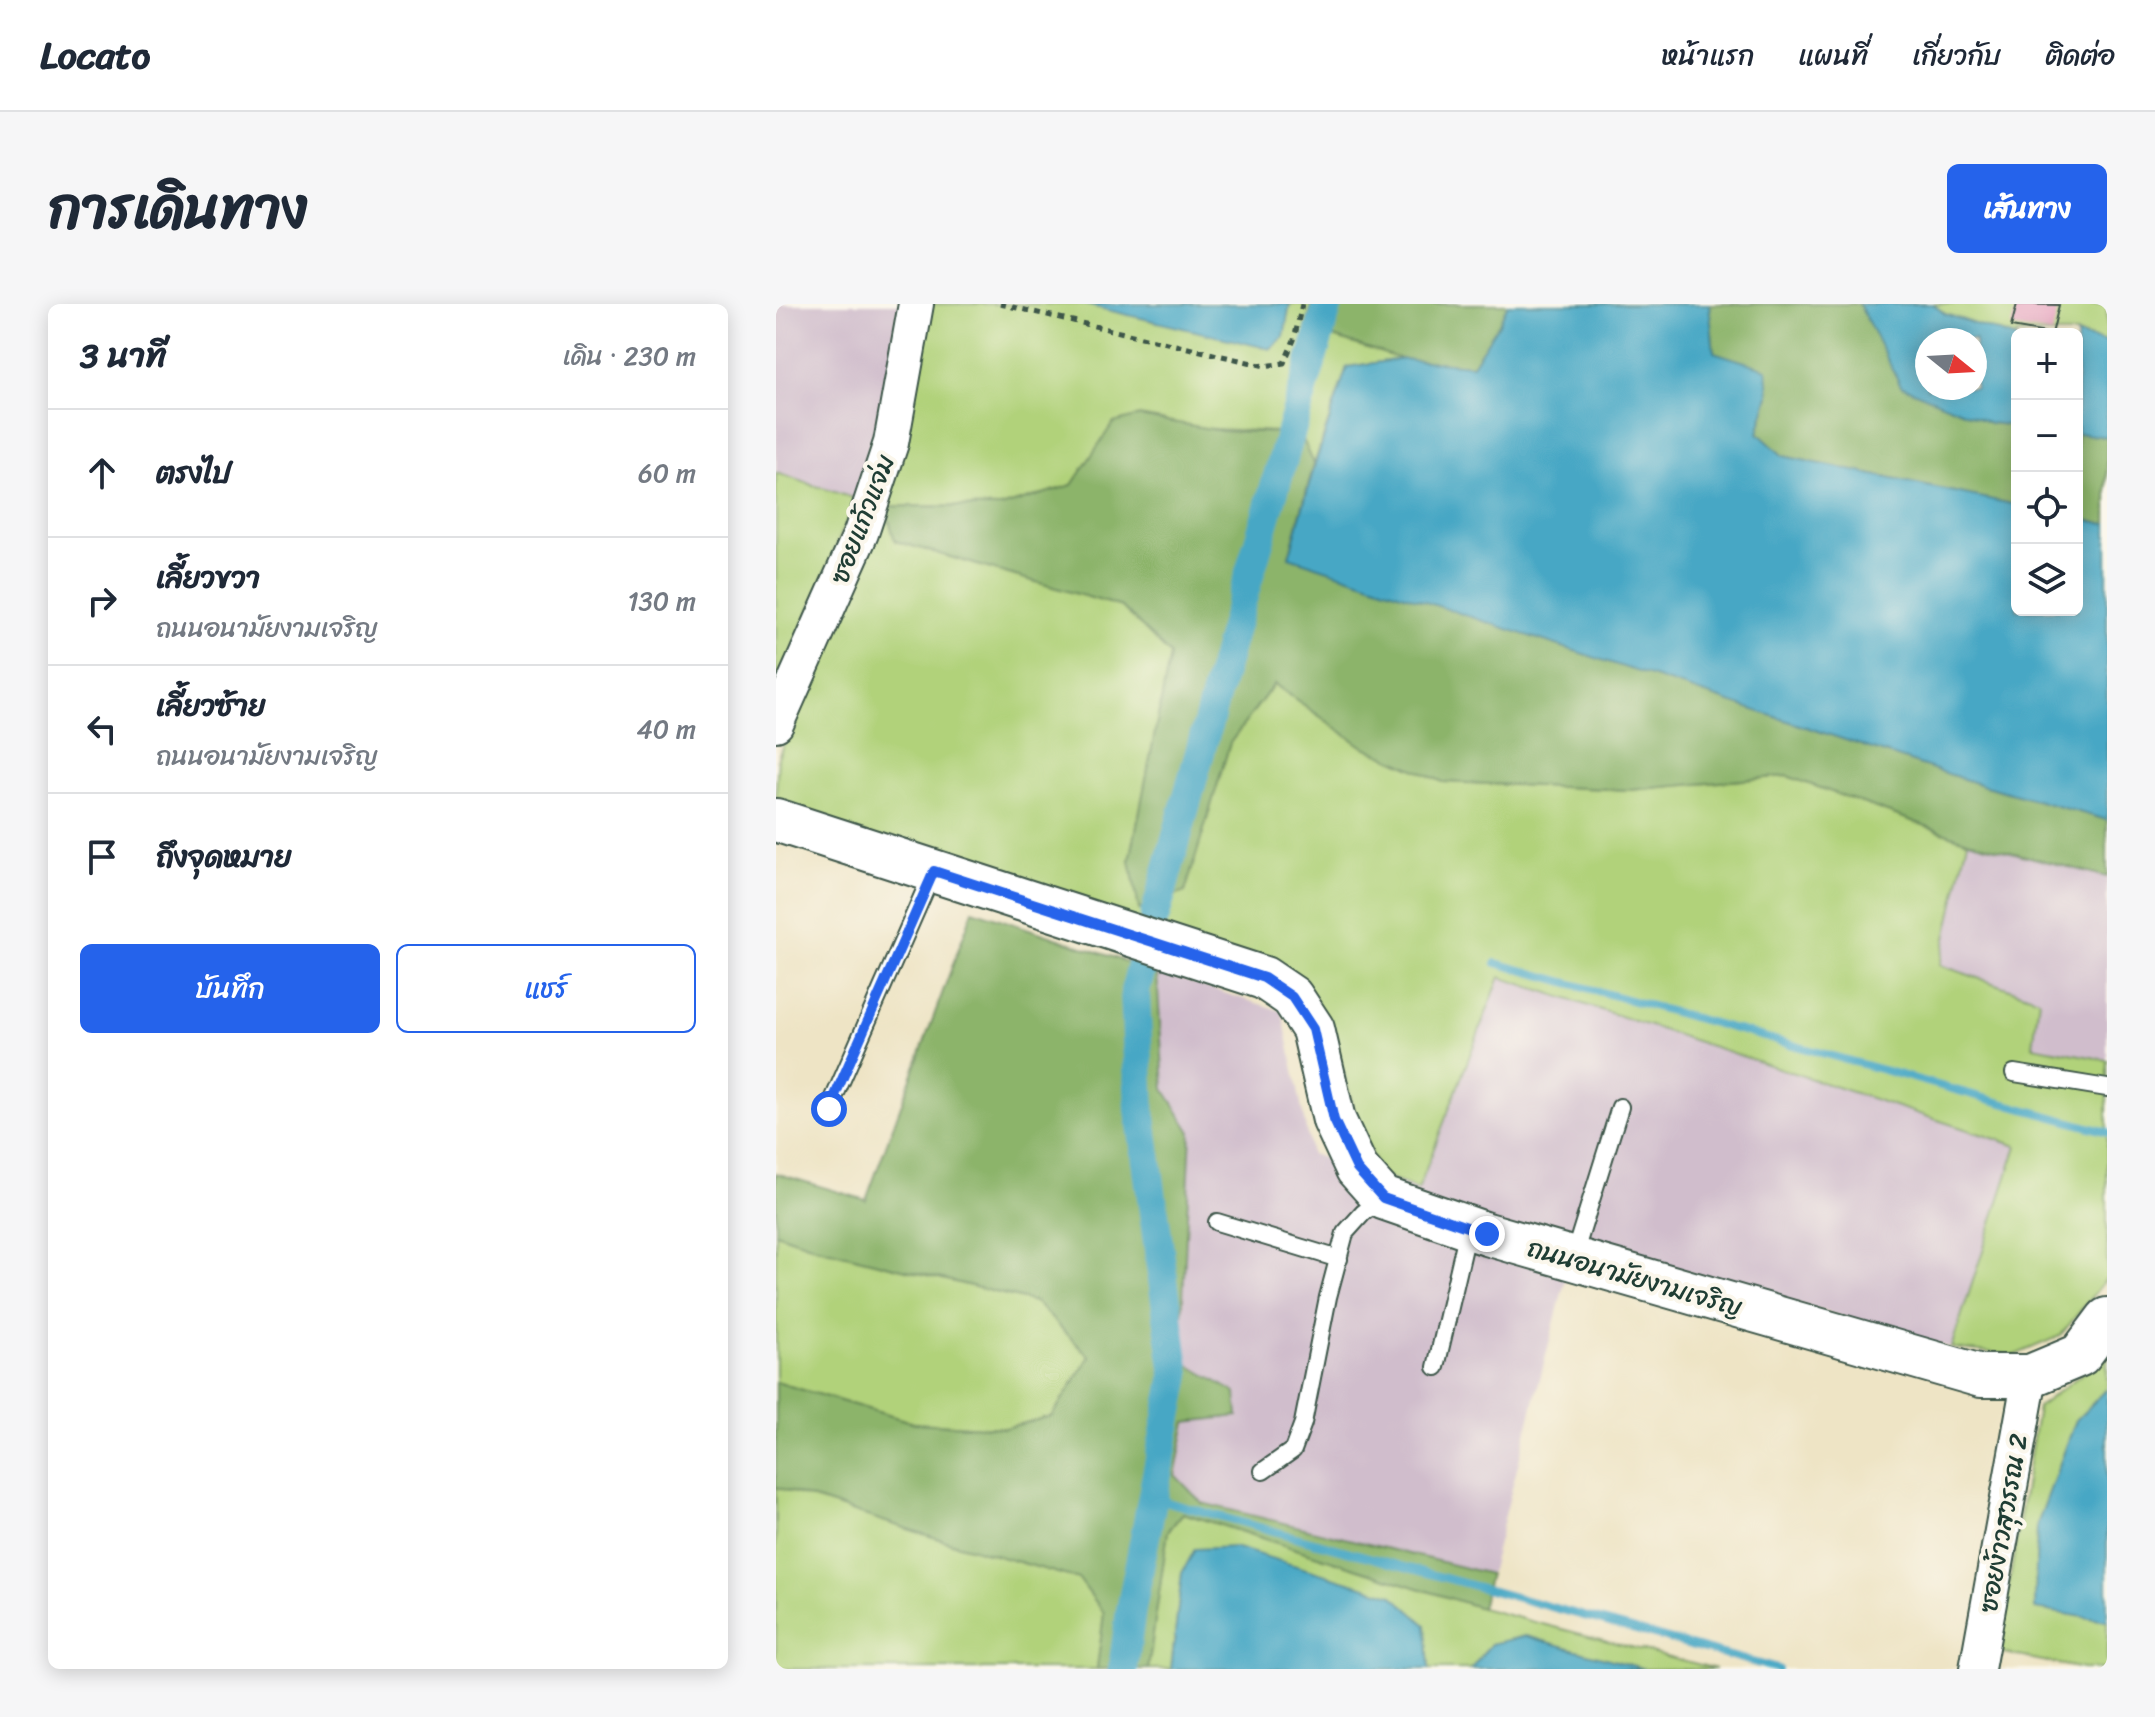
<!DOCTYPE html>
<html lang="th">
<head>
<meta charset="utf-8">
<style>
  :root { --surface:#fff; --page:#f6f6f7; --text:#1f2937; --muted:#747a83; --line:#e0e1e3; --accent:#2563eb }
  body { margin:0; font-family:Sriracha,"Playpen Sans Thai",sans-serif; background:var(--page); color:var(--text) }
  .controls { position:absolute; right:24px; top:24px; display:grid; overflow:hidden; border-radius:12px; box-shadow:0 4px 20px #0003 }
  .controls button { width:72px; height:72px; display:grid; place-items:center; padding:0; border:0; border-bottom:2px solid var(--line); background:var(--surface); color:var(--text); font:40px sans-serif }
  .compass { position:absolute; left:1139px; top:24px; width:72px; height:72px; border-radius:50%; background:var(--surface); box-shadow:0 4px 20px #0003; rotate:108deg }
  .stop { position:absolute; width:24px; height:24px; margin:-18px; border:6px solid #2563eb; border-radius:50%; background:#fff }
  .stop.end { background:#2563eb; border-color:#fff; box-shadow:0 2px 8px #0008 }
  .list { margin:0; padding:0; list-style:none }
  h2 { display:flex; justify-content:space-between; align-items:center; height:104px; margin:0; padding:0 32px; font-size:34px }
  h2 small { font-size:26px; font-weight:400; color:var(--muted) }
  .list li { display:grid; grid-template-columns:52px 1fr auto; gap:24px; align-items:center; box-sizing:border-box; height:128px; padding:0 32px; border-top:2px solid var(--line) }
  .list b { display:block; font-size:30px; white-space:nowrap }
  .list p { margin:0; font-size:26px; white-space:nowrap; color:var(--muted) }
  .list em { font-size:26px; font-style:normal; color:var(--muted) }
  .actions { display:flex; gap:16px; padding:24px 32px }
  .actions a { flex:1; padding:18px 0; border:2px solid var(--accent); border-radius:12px; text-align:center; font-size:28px; color:var(--accent) }
  .actions .main { background:var(--accent); color:#fff }
  .icon { flex:none; width:44px; height:44px; fill:none; stroke:currentColor; stroke-width:2; stroke-linecap:round; stroke-linejoin:round }
  .map { position:relative; flex:none; width:1331px; height:1365px; overflow:hidden; border-radius:12px }
  header { display:flex; align-items:center; gap:48px; box-sizing:border-box; height:112px; padding:0 40px; background:var(--surface); border-bottom:2px solid var(--line) }
  header strong { font-size:38px }
  nav { display:flex; gap:44px; margin-inline-start:auto; font-size:28px }
  .intro { display:flex; align-items:center; justify-content:space-between; box-sizing:border-box; height:192px; padding:0 48px }
  h1 { margin:0; font-size:56px }
  .button { padding:20px 36px; border-radius:12px; background:var(--accent); color:#fff; font-size:28px; font-weight:700 }
  main { display:flex; gap:48px; padding:0 48px }
  aside { flex:1; background:var(--surface); border-radius:12px; box-shadow:0 4px 20px #0003 }
  .map>svg:first-child { display:block }
</style>
</head>
<body>
<header>
<strong>Locato</strong>
<nav><a>หน้าแรก</a><a>แผนที่</a><a>เกี่ยวกับ</a><a>ติดต่อ</a></nav>
</header>
<div class="intro"><h1>การเดินทาง</h1><a class="button">เส้นทาง</a></div>
<main>
<aside>
<h2>3 นาที<small>เดิน · 230 m</small></h2>
<ul class="list">
<li><svg class="icon" aria-label="ahead" viewBox="0 0 24 24"><path d="M12 20V5M6 11l6-6 6 6"/></svg><div><b>ตรงไป</b></div><em>60 m</em></li>
<li><svg class="icon" aria-label="right" viewBox="0 0 24 24"><path d="M7 20v-9h11M14 6l5 5-5 5"/></svg><div><b>เลี้ยวขวา</b><p>ถนนอนามัยงามเจริญ</p></div><em>130 m</em></li>
<li><svg class="icon" aria-label="left" viewBox="0 0 24 24"><path d="M17 20v-9H6M10 6l-5 5 5 5"/></svg><div><b>เลี้ยวซ้าย</b><p>ถนนอนามัยงามเจริญ</p></div><em>40 m</em></li>
<li><svg class="icon" aria-label="arrive" viewBox="0 0 24 24"><path d="M6 21V4h12l-3 4 3 4H6"/></svg><div><b>ถึงจุดหมาย</b></div></li>
</ul>
<div class="actions"><a class="main">บันทึก</a><a>แชร์</a></div>
</aside>
<div class="map">
<svg width="1331" height="1365" viewBox="0 0 1331 1365">
  <rect width="100%" height="100%" fill="#fbf7ec"/>
  <filter id="ink" filterUnits="userSpaceOnUse"><feTurbulence type="fractalNoise" baseFrequency=".0125" numOctaves="2"/><feDisplacementMap in="SourceGraphic" scale="16" xChannelSelector="R" yChannelSelector="G"/><feConvolveMatrix kernelMatrix="1 2 1 2 8 2 1 2 1" color-interpolation-filters="sRGB"/></filter>
  <filter id="wash" filterUnits="userSpaceOnUse"><feTurbulence type="fractalNoise" baseFrequency=".006" numOctaves="4" result="noise"/><feDisplacementMap in="SourceGraphic" scale="32" xChannelSelector="R" yChannelSelector="G"/><feGaussianBlur stdDeviation="1.8" result="paint"/><feColorMatrix in="noise" values="0 0 0 0 0 0 0 0 0 0 0 0 0 0 0 0 0 1.4 0 .05"/><feComposite in="paint" operator="in"/></filter>
  <g filter="url(#wash)">
    <rect width="100%" height="100%" fill="#eee4c5"/>
    <path fill="#d0bdcc" d="M0 0H125L98 154 80 195 0 169Z
      M1192 537 1331 573V756L1257 742 1164 662Z
      M381 668 506 707 535 850 642 886 724 673 1241 842 1175 1044 791 933 789 977 714 1270 426 1199 399 1171 410 1118 462 1112 460 1090 412 1060 406 1016 415 828 388 785Z"/>
    <path fill="#b1d27a" stroke="#688857" stroke-width="2" d="M155 0H536L531 24 625 55 571 63 538 160 524 129 337 120 296 181 225 203 110 202 119 237 346 303 395 351 354 557 409 588 454 439 498 380 586 442 667 478 854 486 1011 472 1192 537 1164 661 1263 695 1257 742 1331 756V974L1284 1032 1239 1051 1175 1044 1241 842 724 673 642 886 605 871 585 829 560 742 528 674 7 503 0 490 2 453 109 202Z
      M1157 0H1331V38L1301 30H1241V34L1169 10Z
      M0 169 80 195 0 385Z
      M0 929 46 945 259 998 314 1052 276 1112 229 1124 139 1119 0 1078Z
      M1331 1051V1085L1300 1116 1261 1221 1259 1304 1331 1317V1365H1307L1222 1348 1262 1103Z
      M0 1183 176 1239 303 1275 328 1309 321 1365H0Z
      M407 1209 705 1304 940 1365H869L750 1332 715 1340 695 1365H653L650 1321 406 1269 395 1365H372L392 1227Z"/>
    <path fill="#8cb46a" stroke="#56784f" stroke-width="2" d="M536 0H732L723 20 696 61 625 55 530 24Z
      M933 0H1083L1126 82 1214 119 1241 122V201L1007 152 982 129 993 91 938 48Z
      M363 112 446 127 524 129 538 160 513 252 1206 481 1331 516V573L1192 537 1011 472 854 486 667 478 586 442 498 380 454 439 409 588 363 606 354 557 394 351 346 303 119 237 109 202 225 203 296 181 337 119Z
      M1301 129 1331 133V220L1301 214Z
      M197 606 381 668 388 785 415 828 406 1016 411 1060 460 1089 462 1112 410 1118 399 1171 426 1199 714 1270 705 1304 407 1209 392 1227 372 1365H321L328 1309 303 1275 176 1239 0 1183V1078L139 1119 229 1124 276 1112 314 1053 259 998 46 945 0 929V869L90 896Z"/>
    <path fill="#46a7c5" stroke="#32727c" stroke-width="2" fill-rule="evenodd" d="M306 0H514L508 33 494 45Z
      M732 0H933L938 48 991 65 993 91 982 129 1007 152 1241 201V306H1301V214L1331 220V516L1206 481 513 253 539 160 571 63 625 55 696 61 723 20Z
      M1083 0H1157L1169 10 1241 34V122L1214 119 1125 82ZM1151 36H1199V84H1151Z
      M1301 31 1331 38V133L1301 129Z
      M1331 1085V1317L1259 1305 1261 1221 1300 1116Z
      M458 1243 616 1291 650 1321 653 1365H395L406 1269 419 1245Z
      M750 1332 869 1365H695L715 1340Z"/>
    <g fill="none" stroke-linecap="round" stroke-linejoin="round">
      <path stroke="#46a7c5" stroke-width="8" d="M720 659 1331 828
        M377 1194 1002 1365"/>
      <path stroke="#46a7c5" stroke-width="30" d="M379 612 463 306 552 0
        M347 1365 355 1306 400 1071 364 806 359 687 366 661"/>
    </g>
    <g id="blocks">
      <path fill="#e394b7" d="M1241 0 1283 1 1276 30 1235 23Z"/>
    </g>
  </g>
  <g filter="url(#ink)">
    <use href="#blocks" fill-opacity="0" stroke="#3e564a" stroke-width="2"/>
    <g fill="none" stroke-linecap="round" stroke-linejoin="round">
      <defs>
        <path id="service" d="M1238 769 1331 784
          M53 805 157 568
          M441 918 563 955
          M797 954 844 803
          M660 1063 692 926
          M487 1167 517 1146 527 1119 552 993 569 929 587 909 605 895"/>
        <path id="minor" d="M0 420 85 229 115 139 140 0
          M1201 1365 1254 1072"/>
        <path id="tertiary" d="M0 516 488 674 516 693 537 725 558 816 581 865 607 894 711 930 1205 1072H1254L1304 1051 1331 1015"/>
      </defs>
      <use href="#service" stroke="#3e564a" stroke-width="20"/>
      <use href="#minor" stroke="#3e564a" stroke-width="38"/>
      <use href="#tertiary" stroke="#3e564a" stroke-width="46"/>
      <path stroke="#3e564a" stroke-width="5" stroke-dasharray="6 6" stroke-linecap="butt" d="M224 0 489 62 508 59 518 36 526 0"/>
      <use href="#service" stroke="#fff" stroke-width="16"/>
      <use href="#minor" stroke="#fff" stroke-width="34"/>
      <use href="#tertiary" stroke="#fff" stroke-width="42"/>
    </g>
  </g>
  <g fill="none" stroke-linecap="round" stroke-linejoin="round" filter="url(#ink)">
    <path stroke="#2563eb" stroke-width="10" d="M53 805 158 567 488 674 516 693 537 725 558 816 581 865 607 894 711 930"/>
  </g>
  <g text-anchor="middle" stroke-width="8" stroke-linejoin="round" paint-order="stroke">
    <g font-size="26" fill="#1f3d34" stroke="#fbf7ec">
      <text transform="translate(86 215) rotate(-69)" y="9">ซอยแก้วแจ่ม</text>
      <text transform="translate(859 973) rotate(16)" y="9">ถนนอนามัยงามเจริญ</text>
      <text transform="translate(1227 1219) rotate(-80)" y="9">ซอยง้าวสุวรรณ 2</text>
    </g>
  </g>
</svg>
<div class="controls">
<button>+</button>
<button>−</button>
<button><svg class="icon" aria-label="locate" viewBox="0 0 24 24"><circle cx="12" cy="12" r="6"/><path d="M12 2v4M12 18v4M2 12h4M18 12h4"/></svg></button>
<button><svg class="icon" aria-label="layers" viewBox="0 0 24 24"><path d="M12 4l9 5-9 5-9-5zM3 14l9 5 9-5"/></svg></button>
</div>
<svg class="compass" viewBox="-18 -18 36 36"><path d="M0-13l5 13h-10z" fill="#e53935"/><path d="M0 13l5-13h-10z" fill="#747a83"/></svg>
<div class="stop" style="left:53px;top:805px"></div>
<div class="stop end" style="left:711px;top:930px"></div>
</div>
</main>
</body>
</html>
